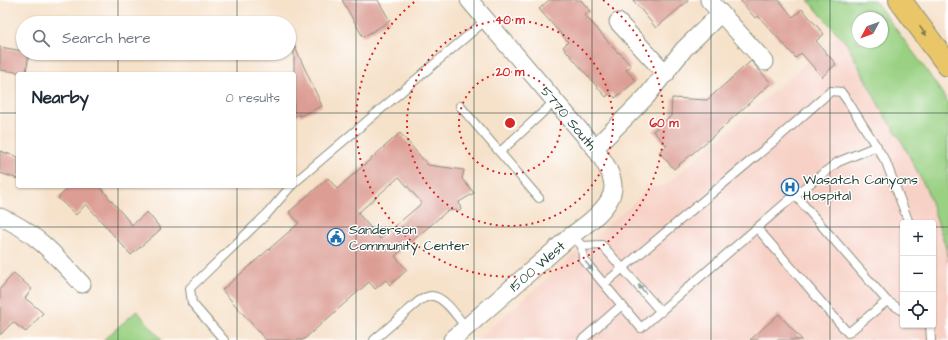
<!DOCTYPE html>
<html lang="en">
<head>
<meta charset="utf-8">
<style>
  :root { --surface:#fff; --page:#f2f2f3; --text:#1f2937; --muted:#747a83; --line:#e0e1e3 }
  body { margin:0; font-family:"Architects Daughter",sans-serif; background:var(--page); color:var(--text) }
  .controls { position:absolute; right:12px; bottom:12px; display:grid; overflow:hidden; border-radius:4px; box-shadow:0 1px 3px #0004 }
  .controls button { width:36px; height:36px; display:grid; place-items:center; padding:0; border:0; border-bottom:1px solid var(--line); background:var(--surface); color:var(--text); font:20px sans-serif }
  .compass { position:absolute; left:852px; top:12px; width:36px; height:36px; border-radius:50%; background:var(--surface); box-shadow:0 1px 3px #0004; rotate:229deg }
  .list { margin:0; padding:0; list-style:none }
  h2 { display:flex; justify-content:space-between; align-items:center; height:52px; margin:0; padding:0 16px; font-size:17px }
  h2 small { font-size:13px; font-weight:400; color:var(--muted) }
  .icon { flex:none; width:22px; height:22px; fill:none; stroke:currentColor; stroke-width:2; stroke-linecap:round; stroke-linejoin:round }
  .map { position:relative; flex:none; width:948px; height:340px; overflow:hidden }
  .search { position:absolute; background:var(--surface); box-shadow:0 1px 3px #0004; left:16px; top:16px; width:280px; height:44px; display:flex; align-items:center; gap:10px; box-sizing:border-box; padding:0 14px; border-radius:22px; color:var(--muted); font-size:15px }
  .panel { position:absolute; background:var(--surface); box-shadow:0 1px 3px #0004; left:16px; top:72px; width:280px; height:116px; border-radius:4px }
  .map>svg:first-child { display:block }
</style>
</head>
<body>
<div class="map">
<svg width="948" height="340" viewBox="0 0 948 340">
  <rect width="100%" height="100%" fill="#fff"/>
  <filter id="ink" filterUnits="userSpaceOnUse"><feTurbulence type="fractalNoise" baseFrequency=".025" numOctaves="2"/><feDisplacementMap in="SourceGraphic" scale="8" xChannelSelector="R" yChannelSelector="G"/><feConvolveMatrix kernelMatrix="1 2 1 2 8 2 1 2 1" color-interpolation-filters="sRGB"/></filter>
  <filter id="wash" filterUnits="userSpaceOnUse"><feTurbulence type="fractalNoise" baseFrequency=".012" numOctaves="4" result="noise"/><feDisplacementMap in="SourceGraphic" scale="16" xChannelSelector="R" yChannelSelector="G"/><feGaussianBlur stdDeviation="0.9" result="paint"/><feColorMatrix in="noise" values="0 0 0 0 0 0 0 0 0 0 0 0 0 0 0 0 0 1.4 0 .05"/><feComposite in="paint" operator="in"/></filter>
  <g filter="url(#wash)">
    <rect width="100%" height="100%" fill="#f6e1c9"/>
    <path fill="#f7d1c6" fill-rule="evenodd" d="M838 35 847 44 884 115 900 138 914 165 928 193 946 248 948 261V340H477L641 196 647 188 666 185ZM903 223H933V325H903Z"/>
    <path fill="#99d082" stroke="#5c865b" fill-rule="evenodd" d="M808 0H874L922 64 948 102V261L946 248 928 193 914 165 900 138 884 115 847 44ZM858 18H882V42H858Z
      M137 311 162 340H103Z"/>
    <g id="blocks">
      <path fill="#dc9e94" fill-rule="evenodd" d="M342 0H378L390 21 363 37Z
        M549 0H581L590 11 585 15 618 53 619 52 631 66 626 70 636 81 615 98 611 93 606 97 563 47 568 42 539 9Z
        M633 0H689L656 28Z
        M740 0H779L793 17 802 9 824 34 816 41 836 64 822 77 801 53 796 58 758 16 755 18Z
        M294 45 322 106 300 116 299 114 294 117Z
        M0 47 23 51V53H29L26 73 0 70Z
        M751 61 771 83 711 138 674 169 659 152 667 146 653 131 671 116 672 98 707 100Z
        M400 133 428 165 464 170 462 179 474 193 459 202 461 210 447 211 395 256 407 270 390 285 386 280 375 289 369 282 303 340H266L222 290 299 223 289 212 328 178 337 189ZM399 177 422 203 380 239 358 213Z
        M0 151 18 157V179L0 173Z
        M70 186H99L132 225 147 212 161 229 131 255 86 204 76 215 58 198Z
        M14 273 32 289 25 298 43 313 26 332 13 322 0 335V289Z
        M779 314 802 340H750Z"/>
    </g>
  </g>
  <g filter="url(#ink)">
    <use href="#blocks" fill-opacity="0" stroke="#8a8f7e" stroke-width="1"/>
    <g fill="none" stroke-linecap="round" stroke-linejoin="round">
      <defs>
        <path id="service" d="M460 106 539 198
          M500 152 555 101
          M294 183 486 20
          M795 195 838 162 877 146
          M757 228 848 333 887 301
          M572 235 582 246 583 259 641 328 795 195 887 301 903 311
          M582 246 602 245 661 312
          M604 284 779 137 831 91 841 92 849 103 886 162 909 223
          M930 325 931 340
          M224 340 192 303 190 288 267 214 291 186
          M374 340 419 301C423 299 427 296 431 296 444 295 459 319 466 328
          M582 340 622 305"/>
        <path id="minor" d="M709 0 765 62
          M618 22 666 74
          M595 148 646 97 684 49 721 13
          M0 217C34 230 58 258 82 284
          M452 340 572 235C586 225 613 206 613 187 613 173 602 159 595 148L469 0"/>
        <path id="motorway" d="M900 0 948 65"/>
      </defs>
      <use href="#service" stroke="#8a8f7e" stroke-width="10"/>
      <use href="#minor" stroke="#8a8f7e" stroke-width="19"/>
      <use href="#motorway" stroke="#8a8f7e" stroke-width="24"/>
      <use href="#service" stroke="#fff" stroke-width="8"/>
      <use href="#minor" stroke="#fff" stroke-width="17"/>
      <use href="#motorway" stroke="#ebc669" stroke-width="22"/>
    </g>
    <defs><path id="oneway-solid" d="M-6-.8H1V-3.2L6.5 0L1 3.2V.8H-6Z"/></defs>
    <use fill="#7b7b4c" href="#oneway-solid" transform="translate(923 31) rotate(54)"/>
    <g fill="#8f9e9a">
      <use href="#oneway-solid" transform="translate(589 266) rotate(50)"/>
      <use href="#oneway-solid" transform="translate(642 289) rotate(-130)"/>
    </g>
  </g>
  <path fill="none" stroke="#1f3d34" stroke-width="1" stroke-opacity="0.55" d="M118 0V23M237 0V23M356 0V340M474 0V340M592 0V340M711 0V340M830 0V340M118 53V74M237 53V74M0 113H18M294 113H948M118 186V340M237 186V340M0 227H903M933 227H948"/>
  <g fill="none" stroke="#d62828" stroke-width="2" stroke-dasharray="2 4">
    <circle cx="510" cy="123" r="51"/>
    <circle cx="510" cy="123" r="103"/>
    <path d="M603 0A154 154 0 1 1 417 0"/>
  </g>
  <defs>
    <symbol id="hospital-ring" viewBox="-11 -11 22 22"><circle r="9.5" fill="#fff" stroke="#1f6fb2" stroke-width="1.5"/><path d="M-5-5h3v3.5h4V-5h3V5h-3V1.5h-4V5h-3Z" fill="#1f6fb2"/></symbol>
    <symbol id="civic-ring" viewBox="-11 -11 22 22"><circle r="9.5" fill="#fff" stroke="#1f6fb2" stroke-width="1.5"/><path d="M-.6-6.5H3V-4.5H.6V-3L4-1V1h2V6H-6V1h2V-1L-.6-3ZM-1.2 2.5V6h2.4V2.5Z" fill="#1f6fb2"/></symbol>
  </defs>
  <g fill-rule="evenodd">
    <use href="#hospital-ring" x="780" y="177" width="20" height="20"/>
    <use href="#civic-ring" x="326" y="227" width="20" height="20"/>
  </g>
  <g text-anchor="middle" stroke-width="3" stroke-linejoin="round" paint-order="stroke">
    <g font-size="14" fill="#1f3d34" stroke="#fff">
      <text transform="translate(569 118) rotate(50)" y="5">5770 South</text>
      <text transform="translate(537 266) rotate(-41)" y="5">1500 West</text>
    </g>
    <g font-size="14" fill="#1f3d34" stroke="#fff" text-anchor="start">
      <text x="803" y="184">Wasatch Canyons<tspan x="803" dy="16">Hospital</tspan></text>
      <text x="349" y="234">Sanderson<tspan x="349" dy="16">Community Center</tspan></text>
    </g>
  </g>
  <circle cx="510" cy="123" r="6" fill="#d62828" stroke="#fff" stroke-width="2"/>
  <g font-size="12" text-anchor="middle" font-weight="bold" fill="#d62828" stroke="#fff" stroke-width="3" stroke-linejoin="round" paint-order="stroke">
    <text x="510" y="24">40 m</text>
    <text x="510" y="76">20 m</text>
    <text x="664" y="127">60 m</text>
  </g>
</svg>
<div class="controls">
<button>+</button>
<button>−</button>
<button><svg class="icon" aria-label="locate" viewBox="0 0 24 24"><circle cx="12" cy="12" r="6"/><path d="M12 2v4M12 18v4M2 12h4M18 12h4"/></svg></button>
</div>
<svg class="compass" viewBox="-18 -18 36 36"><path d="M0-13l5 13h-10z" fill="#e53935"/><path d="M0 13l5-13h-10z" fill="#747a83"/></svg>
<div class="search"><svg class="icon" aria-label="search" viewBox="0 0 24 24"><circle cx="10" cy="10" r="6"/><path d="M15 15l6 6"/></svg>Search here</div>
<section class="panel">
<h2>Nearby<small>0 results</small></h2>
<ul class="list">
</ul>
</section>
</div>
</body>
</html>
